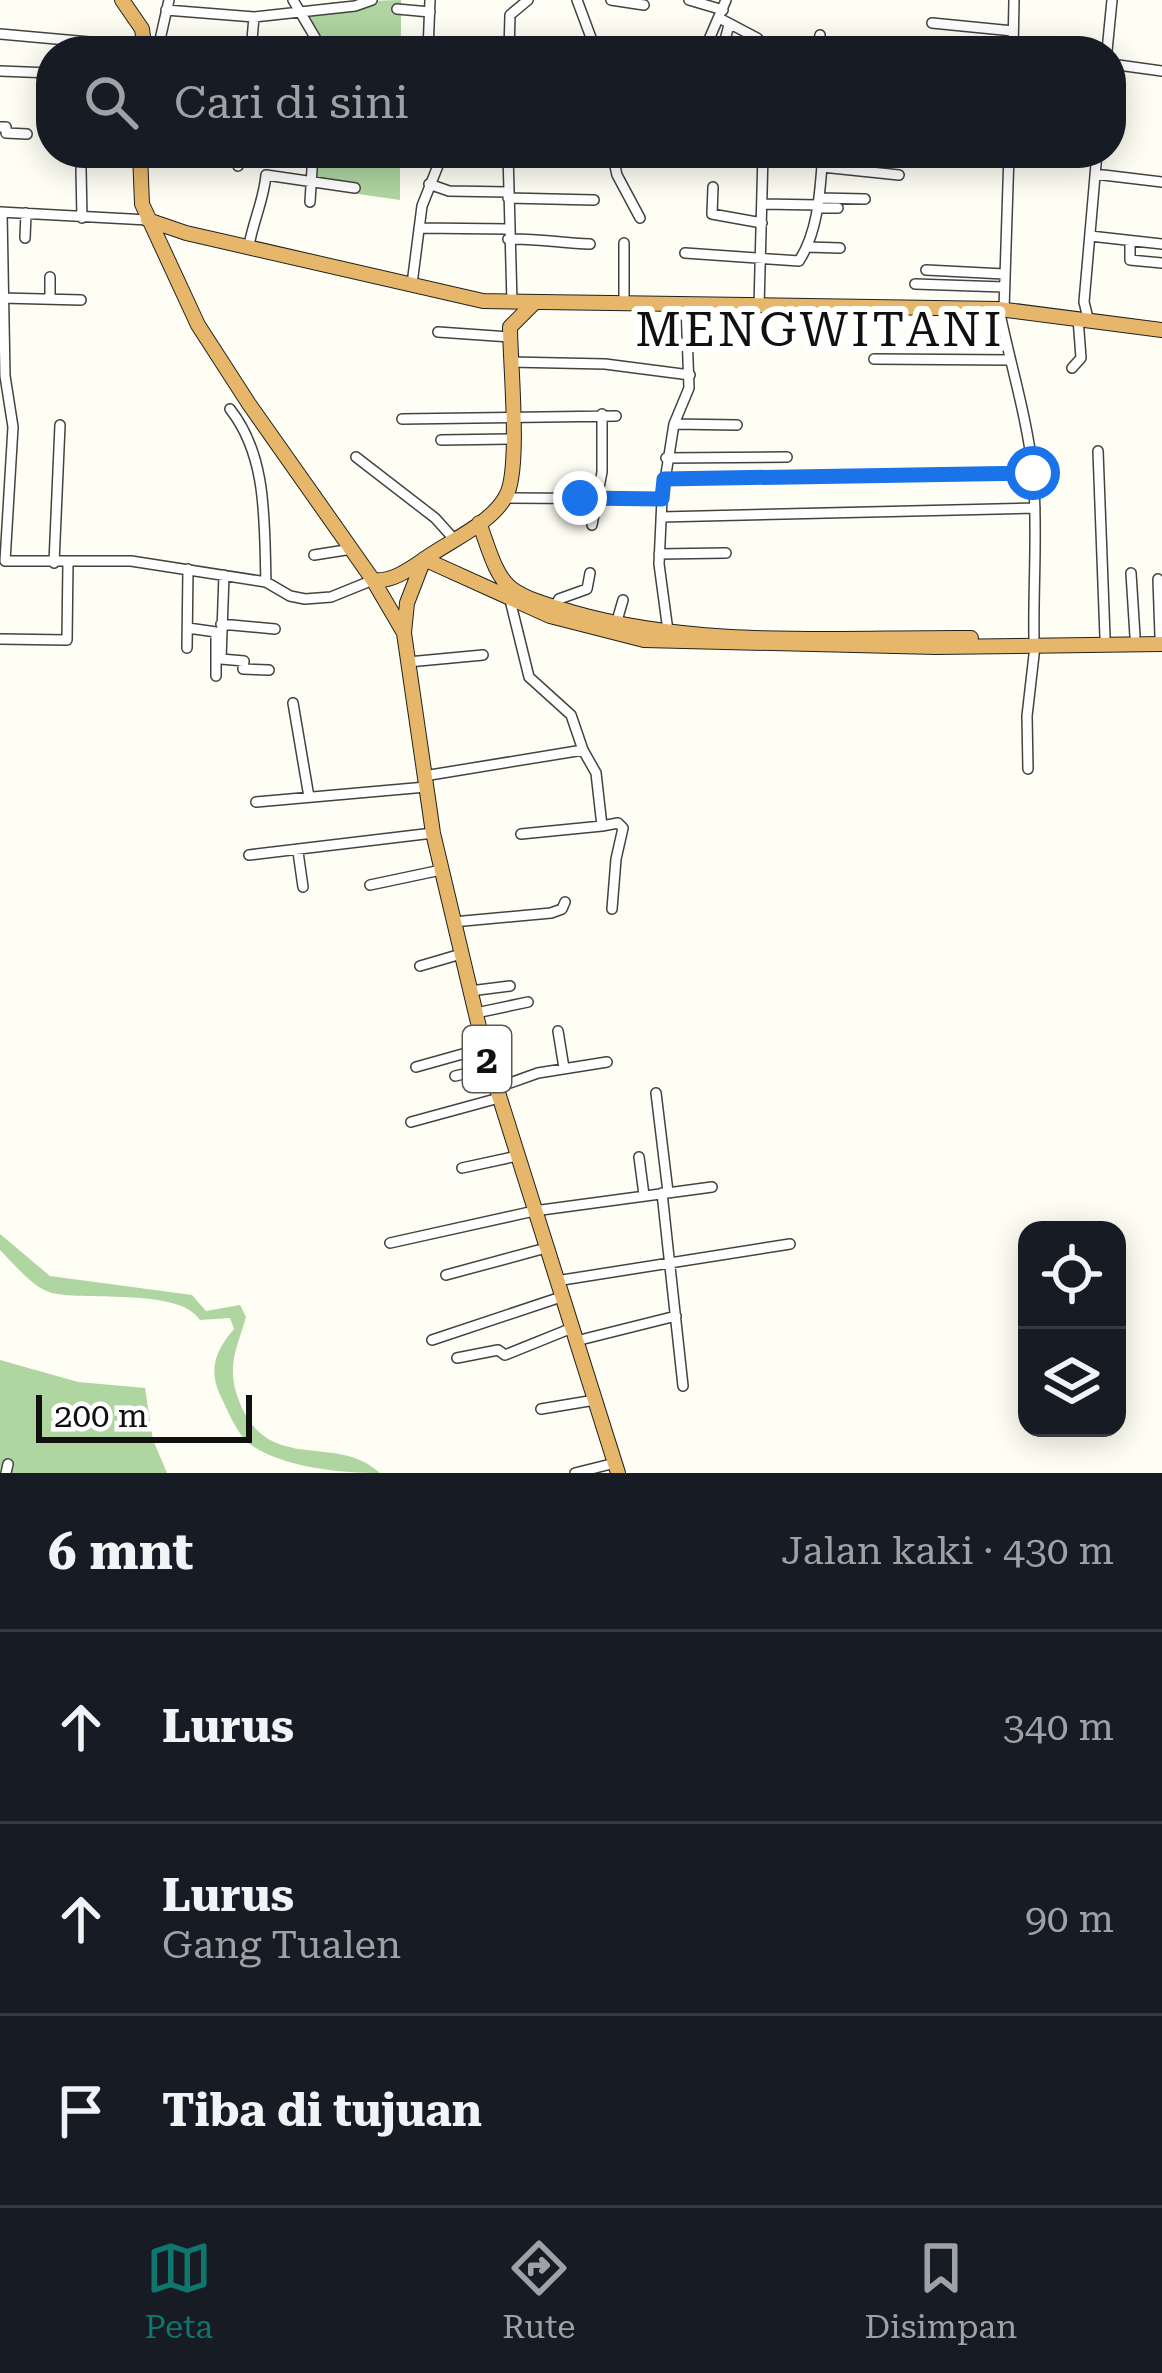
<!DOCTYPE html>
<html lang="id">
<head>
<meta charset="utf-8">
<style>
  :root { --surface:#171b24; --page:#242831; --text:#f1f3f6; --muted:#9ea1a6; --line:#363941; --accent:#0f766e }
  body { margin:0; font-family:"Roboto Serif",serif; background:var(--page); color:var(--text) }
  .controls { position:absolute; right:36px; bottom:36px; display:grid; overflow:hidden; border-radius:24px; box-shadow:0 6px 30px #0003 }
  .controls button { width:108px; height:108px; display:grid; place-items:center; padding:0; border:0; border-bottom:3px solid var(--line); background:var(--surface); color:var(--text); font:60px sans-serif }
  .scale { position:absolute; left:36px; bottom:30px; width:216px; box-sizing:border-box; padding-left:12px; border:6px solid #101010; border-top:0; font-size:33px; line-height:42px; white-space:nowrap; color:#101010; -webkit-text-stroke:9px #fff; paint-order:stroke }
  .stop { position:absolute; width:36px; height:36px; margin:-27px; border:9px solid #1a73e8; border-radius:50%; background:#fff }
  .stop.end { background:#1a73e8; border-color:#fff; box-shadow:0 3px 12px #0008 }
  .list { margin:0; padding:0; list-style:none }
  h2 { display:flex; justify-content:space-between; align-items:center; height:156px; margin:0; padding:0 48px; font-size:51px }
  h2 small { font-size:39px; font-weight:400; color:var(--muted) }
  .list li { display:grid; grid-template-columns:78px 1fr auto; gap:36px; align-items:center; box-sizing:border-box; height:192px; padding:0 48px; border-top:3px solid var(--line) }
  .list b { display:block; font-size:45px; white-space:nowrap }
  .list p { margin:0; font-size:39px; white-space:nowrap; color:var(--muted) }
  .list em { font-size:39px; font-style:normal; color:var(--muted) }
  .icon { flex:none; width:66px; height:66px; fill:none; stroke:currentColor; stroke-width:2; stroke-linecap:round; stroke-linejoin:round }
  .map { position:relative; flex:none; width:1162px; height:1473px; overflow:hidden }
  .search { position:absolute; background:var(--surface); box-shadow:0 6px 30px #0003; left:36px; right:36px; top:36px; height:132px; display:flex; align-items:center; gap:30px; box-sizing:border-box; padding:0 42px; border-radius:48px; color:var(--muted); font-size:45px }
  .sheet { height:732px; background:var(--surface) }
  nav { display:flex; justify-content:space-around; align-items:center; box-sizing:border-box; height:168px; border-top:3px solid var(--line); background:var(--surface); font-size:33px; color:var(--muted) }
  nav a { display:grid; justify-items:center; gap:6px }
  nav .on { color:var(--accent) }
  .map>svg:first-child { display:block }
</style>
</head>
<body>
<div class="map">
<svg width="1162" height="1473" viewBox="0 0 1162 1473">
  <rect width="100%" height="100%" fill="#fefef4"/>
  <path fill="#afd5a1" d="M401 0V51H315L296 11 333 2Z
    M314 153H400V200L317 188Z
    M0 1234 50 1276 192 1295 206 1311 240 1305 246 1317C235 1354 225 1370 242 1408 272 1473 338 1433 380 1473 341 1473 285 1468 251 1445 238 1436 228 1411 221 1397 208 1370 215 1351 234 1329L230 1318 200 1320C180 1288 89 1301 52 1293 33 1288 14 1264 0 1250Z
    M0 1360 78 1382 145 1388 153 1440 167 1473H0Z"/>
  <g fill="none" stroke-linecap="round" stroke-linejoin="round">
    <defs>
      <path id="minor" d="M293 0 323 51
        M577 0 596 51
        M611 0 644 5
        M689 0 723 10
        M397 9 430 12
        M166 10 254 17 355 6 372 0
        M719 18 757 38 770 51
        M932 23 1013 31
        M0 34 145 47
        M145 44H159L172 51
        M159 44 169 0
        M322 47H360
        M251 51 254 17
        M428 51 430 0
        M509 51 510 15 528 0
        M704 51 726 0
        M722 51 729 25
        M817 51 820 35
        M1013 51 1014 0
        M1107 51 1112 0
        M1111 64 1162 71
        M0 71 51 73
        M0 127H6V133L27 134
        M508 153 512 303
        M612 153 617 175 640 218
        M719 155 763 158
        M238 166 239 153
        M822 167 899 175
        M81 169 82 218
        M1095 174 1162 182
        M429 184 449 191 508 192
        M713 187 712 214 762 223
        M508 198 594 200
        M819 198 865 199
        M310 202 313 153
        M762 204 818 205
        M817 208H838
        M0 212 148 220
        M2 212 5 376 13 427 5 561H131L266 582 290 596 305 599 331 597 373 580
        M419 228 508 229
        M1090 236 1162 244
        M25 238 26 213
        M508 239C536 238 561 243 590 244
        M1130 242V260L1162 263
        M624 243V304
        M249 245C254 219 264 199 266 175L355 188
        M807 247 840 248
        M685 253 799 261C819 230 820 189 823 153
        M926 270 1004 274
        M412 284 422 206 443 153
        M915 284 1004 287
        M2 298 81 300
        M50 298V277
        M759 307 763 153
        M999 309C1010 363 1027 417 1033 472 1038 529 1033 582 1034 638
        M1004 309 1009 153
        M1088 318 1084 302 1097 153
        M438 332 510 337
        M874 359 1010 360
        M511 362 605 364 690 375
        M1072 368 1081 358 1078 318
        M230 409C268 457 264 523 266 582
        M402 419 616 416
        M674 424 737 425
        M441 440 512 439
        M1098 451 1105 637
        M356 457 435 518 454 539
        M666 458 787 457
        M665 479 1033 473
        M505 498 662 499
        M661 517 1035 508
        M592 525 602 472V414
        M659 554 726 553
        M314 555 352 549
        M54 563 60 425
        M1131 573 1135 636
        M224 575 221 659 244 661 243 669 269 670
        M1158 579 1160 636
        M552 611 559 599 587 589 590 573
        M221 624 275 629
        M616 624 623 600
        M188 628 216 632V676
        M668 631 659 564 662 499 674 424 689 388 686 305
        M0 639 67 640 68 562
        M187 648 188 569
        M408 662 483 655
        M293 703 309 797
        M583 750 596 773 602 826 618 823 623 828 616 859 612 909
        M1028 769 1027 716 1035 646
        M424 776 583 750 571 715 529 677 510 600
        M256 802 426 787
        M521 834 602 826
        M298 852 303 887
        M249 855 433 833
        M370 885 441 870
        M453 922 551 913 562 909 565 902
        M420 966 461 954
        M470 991 510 986
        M476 1013 528 1002
        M558 1031 564 1068
        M416 1067 484 1048
        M455 1076 490 1068
        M496 1088 538 1073 607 1062
        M656 1093 668 1192
        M411 1122 499 1098
        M639 1157 644 1195
        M462 1168 517 1156
        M662 1193 683 1386
        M390 1243 534 1211 712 1187
        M446 1275 546 1248
        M556 1281 790 1244
        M432 1340 561 1297
        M576 1341 676 1316
        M457 1358 498 1350 505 1355 572 1328
        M541 1409 595 1400
        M6 1473 8 1464
        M575 1473 615 1463"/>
      <path id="highway" d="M122 0 142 29 145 51
        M140 153 142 204 198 325 249 404 373 580 404 633
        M148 220 186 233 483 301 999 309 1162 330
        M479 523C487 542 494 575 511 588 527 600 551 606 571 612 699 649 838 637 971 638
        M424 559 407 603 404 633 433 833 484 1048 618 1473
        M424 559 550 616 644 640 936 647 1162 644
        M373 580C394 583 415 565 432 554 456 538 492 522 506 496 521 470 510 362 510 327L534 303"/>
    </defs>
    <use href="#minor" stroke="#434343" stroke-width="12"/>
    <use href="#highway" stroke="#212121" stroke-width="16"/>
    <use href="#minor" stroke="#fff" stroke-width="9"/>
    <use href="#highway" stroke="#e6b76a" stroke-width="14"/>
  </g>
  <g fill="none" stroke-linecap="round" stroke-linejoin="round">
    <path stroke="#1a73e8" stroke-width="15" d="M580 498 662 499 664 479 1033 473"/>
  </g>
  <g text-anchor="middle" stroke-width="12" stroke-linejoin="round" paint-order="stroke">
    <rect fill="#fff" stroke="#585858" stroke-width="3" x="463" y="1026" width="48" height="66" rx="9"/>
    <g font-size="39" font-weight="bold" fill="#101010">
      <text x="487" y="1073">2</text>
    </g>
    <g font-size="48" letter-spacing="3" fill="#101010" stroke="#fff">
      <text x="820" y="346">MENGWITANI</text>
    </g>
  </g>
</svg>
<div class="controls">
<button><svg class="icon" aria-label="locate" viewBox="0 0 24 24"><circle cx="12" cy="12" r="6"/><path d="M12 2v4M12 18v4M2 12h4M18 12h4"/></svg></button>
<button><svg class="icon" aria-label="layers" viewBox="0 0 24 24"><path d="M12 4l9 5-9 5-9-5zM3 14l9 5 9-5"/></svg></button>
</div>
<div class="scale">200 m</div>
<div class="stop" style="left:1033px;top:473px"></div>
<div class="stop end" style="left:580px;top:498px"></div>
<div class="search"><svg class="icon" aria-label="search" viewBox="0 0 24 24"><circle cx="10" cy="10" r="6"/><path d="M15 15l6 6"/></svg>Cari di sini</div>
</div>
<section class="sheet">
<h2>6 mnt<small>Jalan kaki · 430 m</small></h2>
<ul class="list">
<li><svg class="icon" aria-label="ahead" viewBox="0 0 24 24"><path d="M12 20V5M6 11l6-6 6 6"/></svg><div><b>Lurus</b></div><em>340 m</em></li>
<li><svg class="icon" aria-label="ahead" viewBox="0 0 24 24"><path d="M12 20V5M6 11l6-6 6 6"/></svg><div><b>Lurus</b><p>Gang Tualen</p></div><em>90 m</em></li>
<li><svg class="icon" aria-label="arrive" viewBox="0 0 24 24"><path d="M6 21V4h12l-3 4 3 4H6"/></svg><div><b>Tiba di tujuan</b></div></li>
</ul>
</section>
<nav>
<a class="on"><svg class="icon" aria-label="map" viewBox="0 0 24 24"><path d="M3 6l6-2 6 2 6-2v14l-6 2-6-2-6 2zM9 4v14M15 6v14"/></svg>Peta</a>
<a><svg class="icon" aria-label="directions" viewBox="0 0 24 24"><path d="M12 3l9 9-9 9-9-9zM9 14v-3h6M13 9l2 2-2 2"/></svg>Rute</a>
<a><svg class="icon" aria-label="saved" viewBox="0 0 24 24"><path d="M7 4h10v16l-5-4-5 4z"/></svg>Disimpan</a>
</nav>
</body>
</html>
